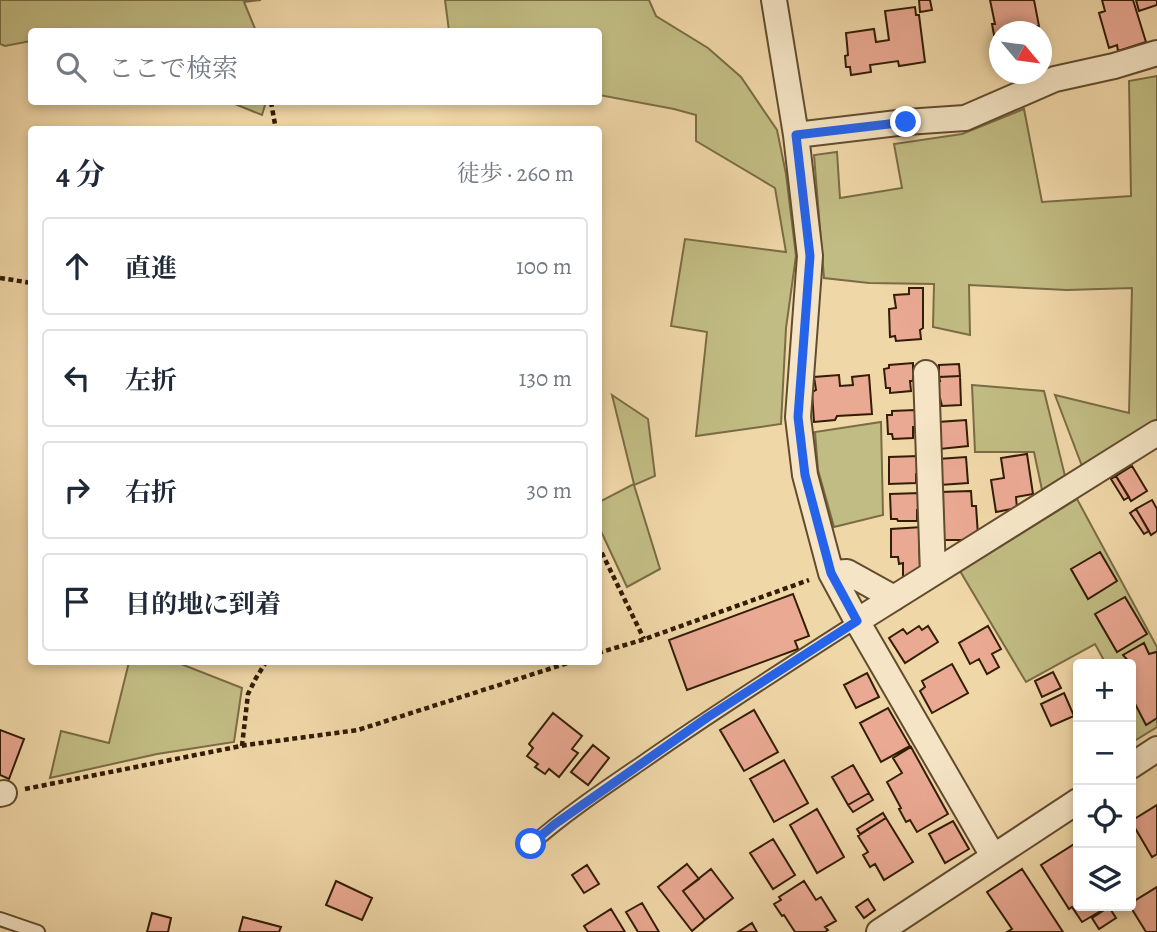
<!DOCTYPE html>
<html lang="ja">
<head>
<meta charset="utf-8">
<style>
  :root { --surface:#fff; --page:#f6f6f7; --text:#1f2937; --muted:#747a83; --line:#e0e1e3 }
  body { margin:0; font-family:Alegreya,"Noto Serif JP",serif; background:var(--page); color:var(--text) }
  .controls { position:absolute; right:21px; bottom:21px; display:grid; overflow:hidden; border-radius:7px; box-shadow:0 4px 10px #0003 }
  .controls button { width:63px; height:63px; display:grid; place-items:center; padding:0; border:0; border-bottom:2px solid var(--line); background:var(--surface); color:var(--text); font:35px sans-serif }
  .compass { position:absolute; left:989px; top:21px; width:63px; height:63px; border-radius:50%; background:var(--surface); box-shadow:0 4px 10px #0003; rotate:119deg }
  .stop { position:absolute; width:21px; height:21px; margin:-16px; border:5px solid #2563eb; border-radius:50%; background:#fff }
  .stop.end { background:#2563eb; border-color:#fff; box-shadow:0 2px 7px #0008 }
  .list { margin:0; padding:0; list-style:none }
  h2 { display:flex; justify-content:space-between; align-items:center; height:91px; margin:0; padding:0 28px; font-size:30px }
  h2 small { font-size:23px; font-weight:400; color:var(--muted) }
  .list li { display:grid; grid-template-columns:46px 1fr auto; gap:21px; align-items:center; box-sizing:border-box; height:98px; margin:0 14px 14px; padding:0 14px; border:2px solid var(--line); border-radius:7px }
  .list b { display:block; font-size:26px; white-space:nowrap }
  .list em { font-size:23px; font-style:normal; color:var(--muted) }
  .icon { flex:none; width:38px; height:38px; fill:none; stroke:currentColor; stroke-width:2; stroke-linecap:round; stroke-linejoin:round }
  .map { position:relative; flex:none; width:1157px; height:932px; overflow:hidden }
  .search { position:absolute; background:var(--surface); box-shadow:0 4px 10px #0003; left:28px; top:28px; width:574px; height:77px; display:flex; align-items:center; gap:18px; box-sizing:border-box; padding:0 24px; border-radius:7px; color:var(--muted); font-size:26px }
  .panel { position:absolute; background:var(--surface); box-shadow:0 4px 10px #0003; left:28px; top:126px; width:574px; height:539px; border-radius:7px }
  .map>svg:first-child { display:block }
</style>
</head>
<body>
<div class="map">
<svg width="1157" height="932" viewBox="0 0 1157 932">
  <rect width="100%" height="100%" fill="#f0d7a8"/>
  <filter id="stains"><feTurbulence type="fractalNoise" baseFrequency=".00286" numOctaves="4"/><feColorMatrix values="0 0 0 0 .2 0 0 0 0 .09 0 0 0 0 .02 0 0 0 .5 -.17"/></filter>
  <radialGradient id="worn" r=".72"><stop offset=".6" stop-color="#630" stop-opacity="0"/><stop offset="1" stop-color="#630" stop-opacity=".3"/></radialGradient>
  <path fill="#c1bc83" stroke="#7a6c44" stroke-width="2" d="M0 0H261L244 2 256 31 32 32 31 41 5 46 0 44Z
    M445 0H649L656 16 708 48 741 77 777 130 786 174 796 256 786 328 781 424 696 436 707 332 671 326 685 239 786 252 775 188 696 141V115L674 109 599 95 598 32 449 31Z
    M1157 76V419L1082 466 1055 395 1129 413 1132 288 1067 290 969 285 970 335 933 327 934 284 869 283 824 278 814 155 837 152 840 198 902 188 894 144 962 134 1024 109 1042 202 1131 196 1129 81Z
    M230 102H266L262 115Z
    M972 385 1044 391 1065 476 1042 490 1034 452H975Z
    M612 395 648 419 655 476 634 485 660 569 627 587 599 527V502L634 484Z
    M881 422 883 515 834 527 818 470 815 432Z
    M1077 499 1157 647V727L1131 743V664H1106L1095 644 1026 682 960 571Z
    M129 662H176L242 688 234 742 157 754 50 778 61 731 109 743Z"/>
  <path fill="#eaa993" stroke="#331d05" stroke-width="2" d="M919 0H930L932 10 920 12Z
    M990 0H1034L1039 26 1011 32H1000V34L994 35 992 24H995Z
    M1102 0H1133L1146 42 1118 51 1117 45 1109 48 1099 13 1105 11Z
    M1136 0H1157V5L1139 11Z
    M915 7 916 15H919L925 62 899 66 898 61 870 65 871 72 851 75 850 67H846L845 56 848 55 846 33 874 29 876 42 889 40 885 11Z
    M909 288H923V328L920 330 921 339 896 341 895 336 890 337 889 309 896 308 894 295 909 294Z
    M913 363V381H910L911 391 890 393V388H886L884 369 889 368V365Z
    M959 364 960 376 939 377V365Z
    M839 375 840 386 853 385 852 377 869 375 872 414 837 416 835 420 814 422 812 392 816 390 814 377Z
    M960 376 961 405 942 406 940 398H935L934 381H940L939 377Z
    M915 410 916 427H913V438L893 439 892 434H888L887 415H892V411Z
    M966 420 968 446 940 449 938 422Z
    M1027 454 1033 494 1016 497 1017 508 996 512 991 480 1004 478 1001 458Z
    M919 456 920 474H916V483L889 484V457Z
    M966 457 968 483 940 485 938 459Z
    M1132 466 1147 491 1131 501 1116 476Z
    M1116 476 1129 497 1124 500 1111 479Z
    M971 491 972 506H976L978 535 969 540H944L943 507H940V492Z
    M920 493 921 510H917V521H898L897 519H891L890 494Z
    M1152 500 1157 509V531L1151 535 1136 509Z
    M1136 509 1149 531 1144 534 1130 513Z
    M922 527 923 537H919L920 568 903 580V563L899 564 898 557H891V529Z
    M1100 552 1117 581 1088 599 1071 569Z
    M793 594 809 636 795 641 798 649 687 690 669 640Z
    M1125 597 1147 634 1117 652 1095 614Z
    M919 626 922 630 928 626 938 642 905 663 889 638 903 629 907 634Z
    M988 626 1001 649 992 654 999 667 987 674 979 659 970 664 959 643Z
    M1144 643 1149 654 1156 652 1157 654V718L1146 725 1131 696V674L1134 672 1131 664 1123 655Z
    M952 664 968 693 932 713 920 691 925 687 922 681Z
    M1053 672 1061 688 1042 697 1035 681Z
    M867 673 879 697 856 708 844 685Z
    M1064 693 1074 716 1051 726 1041 704Z
    M888 708 910 746 881 762 860 723Z
    M754 710 778 752 744 771 720 730Z
    M553 713 582 736 572 749 578 753 559 777 549 769 545 774 535 767 538 764 527 756 533 748 529 744Z
    M0 730 24 739 9 779 0 775Z
    M593 745 609 758 588 785 571 772Z
    M911 747 948 814 917 832 910 820 906 822 899 809 901 808 887 782 902 773 893 758Z
    M784 760 808 803 774 822 750 779Z
    M853 765 869 793 848 805 832 777Z
    M869 793 873 800 853 812 848 805Z
    M1157 805V854L1152 857 1131 821Z
    M817 809 844 857 817 873 790 825Z
    M883 813 886 818 860 834 857 829Z
    M886 818 913 862 884 880 875 864 870 867 863 855 868 852 858 836Z
    M953 821 969 849 945 863 929 834Z
    M773 839 795 875 773 889 750 853Z
    M1076 843 1078 847V906H1109L1082 922 1072 907 1069 909 1041 865Z
    M687 864 699 879 683 891 705 920 692 931 658 887Z
    M587 865 599 884 584 893 572 875Z
    M711 869 733 898 705 920 683 891Z
    M1022 869 1063 932H1007L1012 929 987 892Z
    M336 881 372 898 362 920 326 905Z
    M804 881 816 900 821 897 836 921 825 927 828 930 825 932H795L784 915 782 916 774 904 781 900 779 897Z
    M1157 887V932H1146L1130 906 1131 903Z
    M868 899 875 910 864 918 856 907Z
    M642 903 659 932H638L626 912Z
    M1109 907 1116 918 1099 929 1092 918Z
    M611 909 625 932H588L584 926Z
    M152 913 171 918 168 932H147Z
    M243 917 281 927 279 932H239Z
    M752 923 757 932H738Z"/>
  <g fill="none" stroke-linecap="round" stroke-linejoin="round">
    <defs>
      <path id="lane" d="M532 844C566 814 605 788 643 762 713 713 785 667 857 621
        M0 919 38 932"/>
      <path id="street" d="M774 0 796 135 810 256 798 417 805 475 831 573 857 621 993 856
        M796 135 906 122 965 118 1055 79 1114 66 1157 53
        M926 373 933 573
        M831 573 847 572 894 598
        M857 621 1157 433
        M1131 766 1157 749
        M0 794 4 793
        M879 932 1078 801"/>
    </defs>
    <use href="#lane" stroke="#624c2e" stroke-width="16"/>
    <use href="#street" stroke="#624c2e" stroke-width="28"/>
    <path stroke="#331d05" stroke-width="4.5" stroke-dasharray="5 3.5" stroke-linecap="butt" d="M271 102 276 130
      M0 278 32 283
      M598 545 644 639
      M598 653 642 640 809 580
      M242 746 248 694 256 678 266 662
      M25 789 246 745 358 730 571 662"/>
    <use href="#lane" stroke="#f5e5c6" stroke-width="12"/>
    <use href="#street" stroke="#f5e5c6" stroke-width="24"/>
  </g>
  <g fill="none" stroke-linecap="round" stroke-linejoin="round">
    <path stroke="#2563eb" stroke-width="9" d="M531 844 555 824 708 717 857 621 831 573 805 475 798 417 810 256 796 135 906 122"/>
  </g>
  <rect width="100%" height="100%" filter="url(#stains)"/>
  <rect width="100%" height="100%" fill="url(#worn)"/>
</svg>
<div class="controls">
<button>+</button>
<button>−</button>
<button><svg class="icon" aria-label="locate" viewBox="0 0 24 24"><circle cx="12" cy="12" r="6"/><path d="M12 2v4M12 18v4M2 12h4M18 12h4"/></svg></button>
<button><svg class="icon" aria-label="layers" viewBox="0 0 24 24"><path d="M12 4l9 5-9 5-9-5zM3 14l9 5 9-5"/></svg></button>
</div>
<svg class="compass" viewBox="-18 -18 36 36"><path d="M0-13l5 13h-10z" fill="#e53935"/><path d="M0 13l5-13h-10z" fill="#747a83"/></svg>
<div class="stop" style="left:531px;top:844px"></div>
<div class="stop end" style="left:906px;top:122px"></div>
<div class="search"><svg class="icon" aria-label="search" viewBox="0 0 24 24"><circle cx="10" cy="10" r="6"/><path d="M15 15l6 6"/></svg>ここで検索</div>
<section class="panel">
<h2>4 分<small>徒歩 · 260 m</small></h2>
<ul class="list">
<li><svg class="icon" aria-label="ahead" viewBox="0 0 24 24"><path d="M12 20V5M6 11l6-6 6 6"/></svg><div><b>直進</b></div><em>100 m</em></li>
<li><svg class="icon" aria-label="left" viewBox="0 0 24 24"><path d="M17 20v-9H6M10 6l-5 5 5 5"/></svg><div><b>左折</b></div><em>130 m</em></li>
<li><svg class="icon" aria-label="right" viewBox="0 0 24 24"><path d="M7 20v-9h11M14 6l5 5-5 5"/></svg><div><b>右折</b></div><em>30 m</em></li>
<li><svg class="icon" aria-label="arrive" viewBox="0 0 24 24"><path d="M6 21V4h12l-3 4 3 4H6"/></svg><div><b>目的地に到着</b></div></li>
</ul>
</section>
</div>
</body>
</html>
